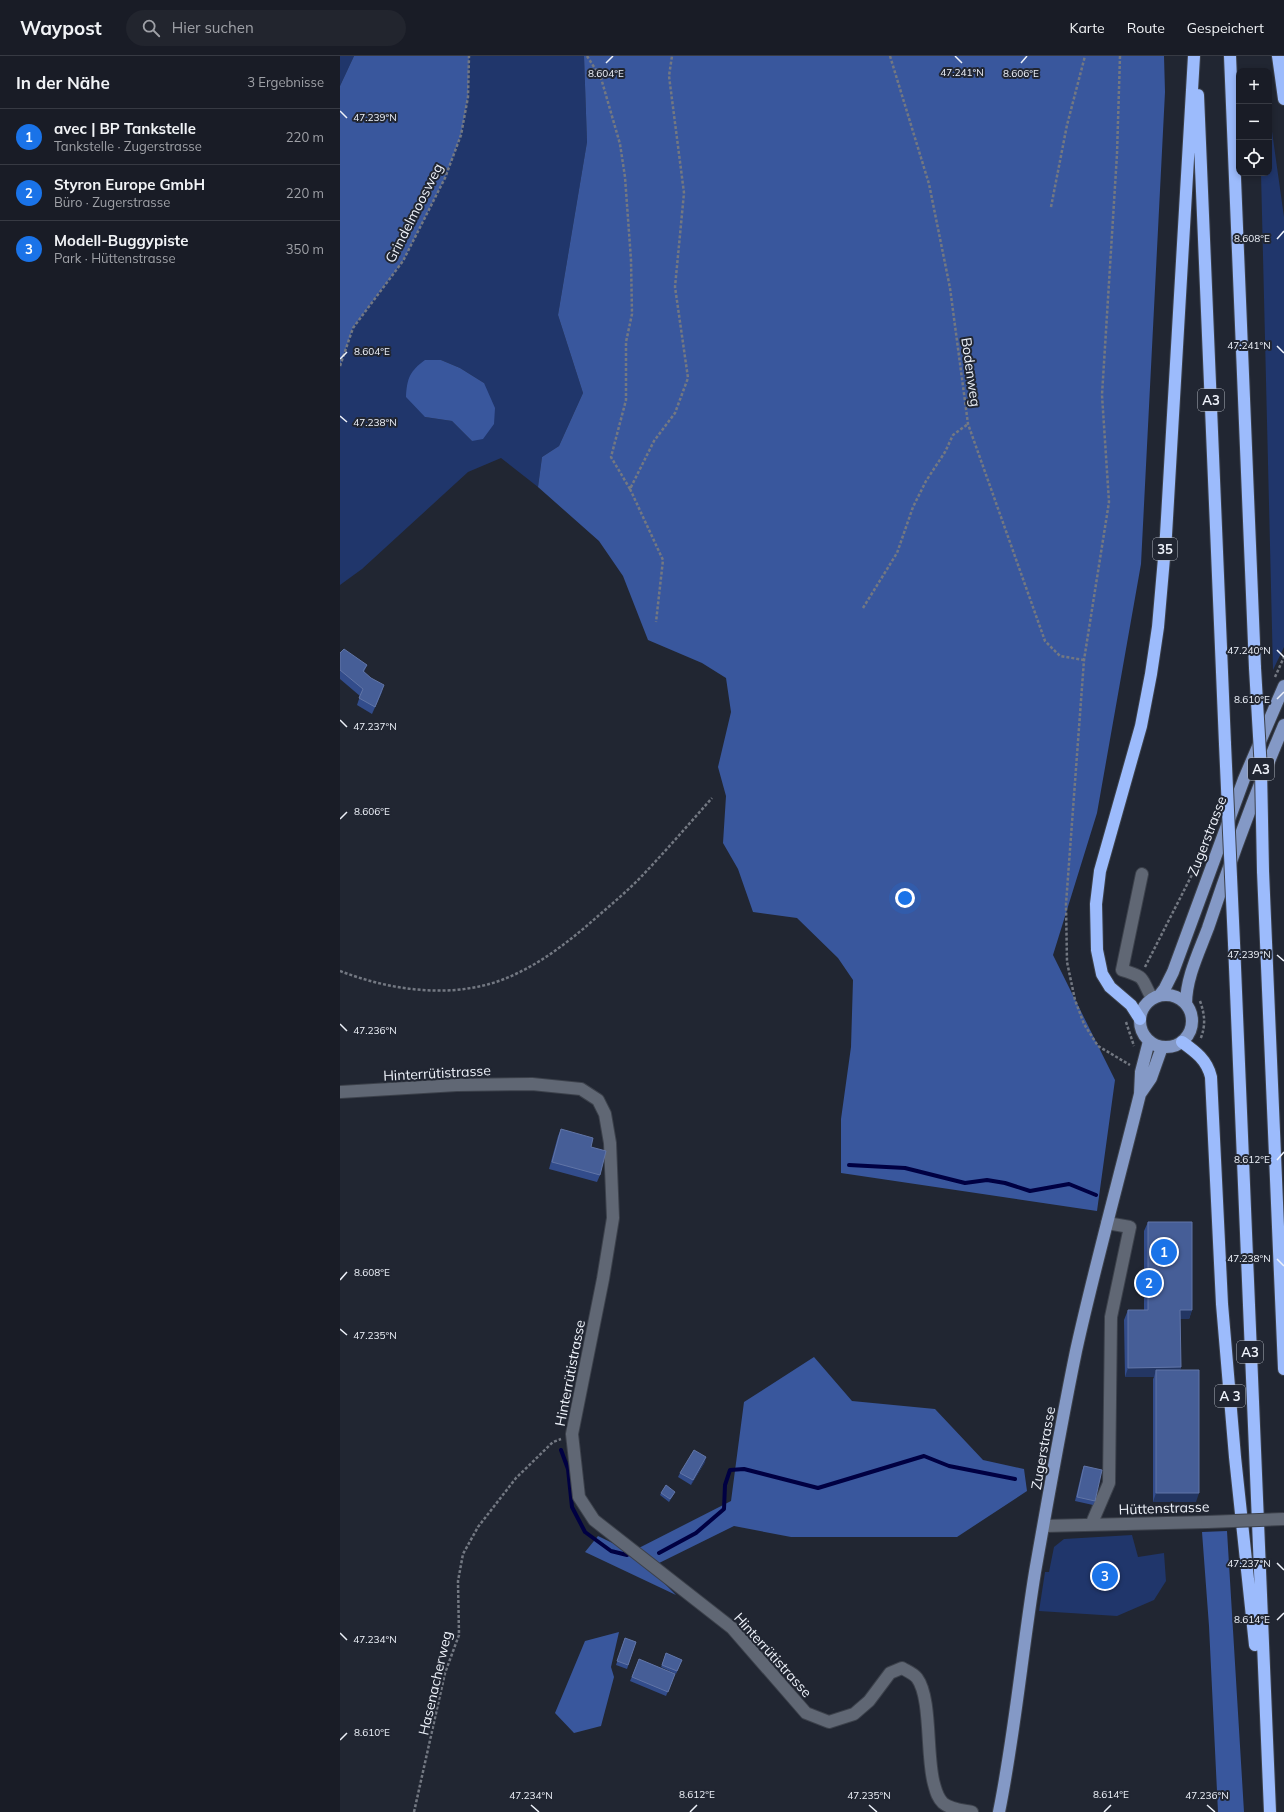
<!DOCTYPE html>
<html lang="de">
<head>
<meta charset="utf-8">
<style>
  :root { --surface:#191c26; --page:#22252e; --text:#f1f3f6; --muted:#9fa1a7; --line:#373a43; --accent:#1a73e8 }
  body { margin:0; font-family:Mulish,sans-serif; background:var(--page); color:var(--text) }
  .controls { position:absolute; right:12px; top:12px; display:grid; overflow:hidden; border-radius:8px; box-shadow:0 2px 6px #0003 }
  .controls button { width:36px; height:36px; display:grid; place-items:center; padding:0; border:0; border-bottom:1px solid var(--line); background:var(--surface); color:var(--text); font:20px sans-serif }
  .you { position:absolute; left:565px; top:842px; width:14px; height:14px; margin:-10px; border:3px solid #fff; border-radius:50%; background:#1a73e8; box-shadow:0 0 0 6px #1a73e833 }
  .badge { display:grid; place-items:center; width:26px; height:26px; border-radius:50%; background:var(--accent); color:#fff; font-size:13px; font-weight:700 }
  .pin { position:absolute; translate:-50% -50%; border:2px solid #fff; box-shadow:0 1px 4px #0006 }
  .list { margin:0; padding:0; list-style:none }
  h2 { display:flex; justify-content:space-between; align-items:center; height:52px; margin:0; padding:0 16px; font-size:17px }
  h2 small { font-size:13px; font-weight:400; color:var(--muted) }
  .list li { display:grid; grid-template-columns:26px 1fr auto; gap:12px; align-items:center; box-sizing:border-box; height:56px; padding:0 16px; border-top:1px solid var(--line) }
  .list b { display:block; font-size:15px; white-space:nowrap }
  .list p { margin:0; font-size:13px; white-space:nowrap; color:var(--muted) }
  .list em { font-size:13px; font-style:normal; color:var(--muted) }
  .icon { flex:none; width:22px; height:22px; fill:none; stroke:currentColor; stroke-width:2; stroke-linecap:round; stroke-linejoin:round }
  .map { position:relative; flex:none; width:944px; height:1756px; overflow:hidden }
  header { display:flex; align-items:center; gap:24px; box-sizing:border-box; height:56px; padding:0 20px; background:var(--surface); border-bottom:1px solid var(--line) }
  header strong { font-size:19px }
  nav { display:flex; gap:22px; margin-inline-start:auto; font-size:14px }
  .search { width:280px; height:36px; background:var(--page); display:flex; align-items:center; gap:10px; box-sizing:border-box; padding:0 14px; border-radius:22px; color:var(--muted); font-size:15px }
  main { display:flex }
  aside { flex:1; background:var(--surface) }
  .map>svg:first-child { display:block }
</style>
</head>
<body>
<header>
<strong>Waypost</strong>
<div class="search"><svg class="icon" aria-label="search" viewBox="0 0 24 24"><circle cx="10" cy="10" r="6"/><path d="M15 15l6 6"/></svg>Hier suchen</div>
<nav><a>Karte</a><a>Route</a><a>Gespeichert</a></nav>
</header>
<main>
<aside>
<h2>In der Nähe<small>3 Ergebnisse</small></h2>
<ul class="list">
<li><span class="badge">1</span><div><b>avec | BP Tankstelle</b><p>Tankstelle · Zugerstrasse</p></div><em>220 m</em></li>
<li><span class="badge">2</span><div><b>Styron Europe GmbH</b><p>Büro · Zugerstrasse</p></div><em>220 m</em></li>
<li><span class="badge">3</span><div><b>Modell-Buggypiste</b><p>Park · Hüttenstrasse</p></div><em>350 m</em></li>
</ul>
</aside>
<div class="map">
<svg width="944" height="1756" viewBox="0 0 944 1756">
  <rect width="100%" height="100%" fill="#212632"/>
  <path fill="#20366b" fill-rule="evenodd" d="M0 0H14L0 30Z
    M129 0H244L247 86 218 259 243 337 219 390 202 401 198 431 161 402 128 416 22 513 0 529V310L13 272 63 205 105 122 121 79 128 41ZM101 304 120 312 144 327 132 385 112 365 85 361Z
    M929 54 944 161V591L933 614 921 117H929Z
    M792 1479 798 1501 824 1497 826 1525 814 1544 777 1560 699 1555 705 1516H709L714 1491 724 1483Z"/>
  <path fill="#39579d" d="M14 0H129L128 41 121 79 105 122 63 205 13 272 0 310V30Z
    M244 0H824L825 36 801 508 757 757 713 899 775 1024 757 1155 501 1117V1063L511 991 513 924 498 902 457 862 413 856 398 813 383 787 386 740 378 711 391 656 386 622 362 607 308 584 283 520 259 485 198 431 202 401 219 390 243 337 218 259 247 86Z
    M85 304H101L120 312 144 327 155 352 154 368 143 383 132 385 112 365 85 361 66 341C67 322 70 315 85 304Z
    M474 1301 512 1345 595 1353 643 1404 684 1413 687 1435 617 1481H451L394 1470 309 1512 336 1539 245 1496 258 1480 291 1496 391 1445 404 1346Z
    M887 1475 904 1756H878L869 1570 862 1476Z
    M279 1576 271 1611 274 1621 261 1670 234 1677 215 1657 245 1585Z"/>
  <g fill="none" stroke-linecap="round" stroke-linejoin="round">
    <path stroke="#000042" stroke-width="4" d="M509 1109 565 1112 625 1127 647 1124 665 1127 690 1135 729 1128 756 1139
      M221 1394 228 1413 232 1451 245 1476 271 1495 287 1499
      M319 1497 356 1477 384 1453 385 1429 390 1414 404 1413 478 1432 584 1400 609 1410 675 1423"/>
    <defs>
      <path id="minor" d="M802 818 782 914C808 922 800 922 812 942
        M0 1036 117 1029 192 1028 241 1033 258 1044 265 1058 270 1087 273 1162 263 1223 232 1378 239 1441 254 1464 392 1572 466 1657 489 1666 514 1658 529 1645 550 1617 562 1612C567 1615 573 1617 577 1622 592 1642 586 1701 594 1728 596 1735 597 1741 603 1747 610 1753 622 1754 632 1756
        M751 1469 769 1427 771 1261 790 1171 767 1167
        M704 1470 867 1466"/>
      <path id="major" d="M800 965a26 26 0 1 1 52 0a26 26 0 1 1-52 0Z
        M819 940 825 932 833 916 904 723 944 630
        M846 948C846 922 859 896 868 872 891 803 916 735 944 669
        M800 1038 811 1022 822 991
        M659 1756C675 1677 682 1596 695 1516 708 1442 721 1368 736 1295 755 1209 779 1123 800 1038L801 1016 809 985"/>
      <path id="highway" d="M890 0 915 612
        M938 0 944 43
        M858 39 885 688
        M923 815 944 1313
        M894 887 930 1756
        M800 963 791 949 770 931 762 918 757 894 756 848 760 815 801 670 811 618 818 571 826 479 854 0
        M842 986C856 996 867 1004 871 1021L882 1248 895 1401 915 1589"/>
    </defs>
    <use href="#minor" stroke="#3c414b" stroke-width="14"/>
    <use href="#major" stroke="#3c414b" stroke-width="14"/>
    <use href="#highway" stroke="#3c414b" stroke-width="14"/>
    <path stroke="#737882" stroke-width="2.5" stroke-dasharray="3 2" stroke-linecap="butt" d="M247 0 261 22 280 88 285 121 291 204 292 258 286 286V344L271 401 290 433 314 385 335 357 348 322 335 231 344 137 329 20 332 0
      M550 0 589 128 610 232 628 368 705 585 720 600 744 604
      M780 0 777 98 762 339 769 446 744 604 726 848 727 906 735 944 744 968 758 990 790 1009
      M711 151 727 69 745 0
      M0 310 13 272 63 205 105 122 121 79 128 41 129 0
      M290 433 323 504 316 566
      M523 552 557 497 573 451 586 425 605 396 613 379 628 368
      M935 621 944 601
      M805 911 860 803
      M0 915C52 935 116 944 169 921 202 907 231 884 258 860 272 848 286 836 299 823 324 797 348 769 372 742
      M860 945C865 959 866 970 860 984
      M786 966 794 990
      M74 1756 105 1617 119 1579 118 1525 123 1498 138 1471 176 1422 213 1386 221 1383"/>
    <use href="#minor" stroke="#606774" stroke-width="12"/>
    <use href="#major" stroke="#8499c6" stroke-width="12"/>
    <use href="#highway" stroke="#9cbbfc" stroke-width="12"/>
    <defs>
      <path id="minor-bridge" d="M867 1466 944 1463"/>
      <path id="highway-bridge" d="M915 612 921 714 923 815
        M885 688 894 887"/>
    </defs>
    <use href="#minor-bridge" stroke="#3c414b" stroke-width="14" stroke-linecap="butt"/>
    <use href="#highway-bridge" stroke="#3c414b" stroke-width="14" stroke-linecap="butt"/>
    <use href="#minor-bridge" stroke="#606774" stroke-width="12"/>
    <use href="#highway-bridge" stroke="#9cbbfc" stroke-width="12"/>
  </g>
  <path fill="#324c8b" d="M0 597 27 609 24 616 42 636 32 658 17 649 20 640 0 623Z
    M221 1073 251 1091 260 1119 257 1126 209 1113 218 1080Z
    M808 1166 852 1254 849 1263H840L841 1311 840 1314 856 1446H813V1323L814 1321H785L784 1264 788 1254H804V1175Z
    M365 1406 351 1429 338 1421 340 1417Z
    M744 1410 755 1445 753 1449 735 1445 742 1415Z
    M321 1437 334 1438 329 1446 320 1439Z
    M285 1582 296 1586 287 1613 276 1609Z
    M326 1597 342 1604 336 1618 321 1611Z
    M299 1603 335 1618 326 1640 290 1625Z"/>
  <path fill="#233663" d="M44 629 42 636 32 658 35 651Z
    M840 1254H852L849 1263H837Z
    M841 1311 837 1321 816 1314 814 1321H785L788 1312Z
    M366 1401 365 1406 351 1429 353 1424Z
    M816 1437H859L856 1446H813Z"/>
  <path fill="#465e97" stroke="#6175a7" d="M4 593 27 609 23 615 31 622 44 629 35 651 19 642 23 633 0 614V597Z
    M221 1073 253 1082 251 1091 266 1095 260 1119 212 1106Z
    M808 1166H852V1254H840L841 1311 788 1312V1254H808Z
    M816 1314H859V1437H816Z
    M354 1394 366 1401 353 1424 340 1417Z
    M744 1410 762 1414 755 1445 737 1441Z
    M326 1429 335 1436 330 1443 321 1437Z
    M285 1582 296 1586 288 1609 277 1605Z
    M326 1597 342 1604 337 1615 322 1609Z
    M299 1603 335 1618 328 1636 292 1621Z"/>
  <path fill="none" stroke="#eef2fa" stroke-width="1.5" d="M615 0 622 7M266 7 273 0M681 7 687 0M0 55 7 62M937 183 944 175M937 290 944 297M0 303 7 296M0 360 7 366M937 594 944 601M937 643 944 636M0 664 7 671M0 763 7 756M937 899 944 905M0 968 7 975M937 1104 944 1096M937 1203 944 1210M0 1224 7 1216M0 1273 7 1279M937 1507 944 1514M937 1564 944 1557M0 1577 7 1584M0 1684 7 1677M191 1749 199 1756M529 1749 537 1756M867 1749 875 1756M350 1756 357 1749M764 1756 771 1749"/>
  <g text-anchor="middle" stroke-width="4" stroke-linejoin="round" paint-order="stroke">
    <g fill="#212632" stroke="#b0b5be" stroke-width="1">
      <rect x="858" y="333" width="26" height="22" rx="3"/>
      <rect x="813" y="482" width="24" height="22" rx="3"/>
      <rect x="908" y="702" width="26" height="22" rx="3"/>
      <rect x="897" y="1285" width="26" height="22" rx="3"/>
      <rect x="875" y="1329" width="30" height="22" rx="3"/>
    </g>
    <g font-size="13" font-weight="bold" fill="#eef2fa">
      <text x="871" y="349">A3</text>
      <text x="825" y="498">35</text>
      <text x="921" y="718">A3</text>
      <text x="910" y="1301">A3</text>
      <text x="890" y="1345">A 3</text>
    </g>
    <g font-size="14" fill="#eef2fa" stroke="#212632">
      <text transform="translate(74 157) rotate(-63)" y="5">Grindelmoosweg</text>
      <text transform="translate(631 316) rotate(82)" y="5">Bodenweg</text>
      <text transform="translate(867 780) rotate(-69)" y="5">Zugerstrasse</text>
      <text transform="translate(97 1017) rotate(-3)" y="5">Hinterrütistrasse</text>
      <text transform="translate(230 1317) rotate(-79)" y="5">Hinterrütistrasse</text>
      <text transform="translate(703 1392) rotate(-80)" y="5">Zugerstrasse</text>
      <text transform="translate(824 1452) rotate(-2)" y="5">Hüttenstrasse</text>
      <text transform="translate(433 1599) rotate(48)" y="5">Hinterrütistrasse</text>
      <text transform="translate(95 1627) rotate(-77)" y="5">Hasenacherweg</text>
    </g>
  </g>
  <g font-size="10" text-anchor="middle" fill="#eef2fa" stroke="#212632" stroke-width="4" stroke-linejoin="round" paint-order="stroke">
    <text x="622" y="20">47.241°N</text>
    <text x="266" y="21">8.604°E</text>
    <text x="681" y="21">8.606°E</text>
    <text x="35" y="65">47.239°N</text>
    <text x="912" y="186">8.608°E</text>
    <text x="909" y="293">47.241°N</text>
    <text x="32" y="299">8.604°E</text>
    <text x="35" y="370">47.238°N</text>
    <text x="909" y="598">47.240°N</text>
    <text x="912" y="647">8.610°E</text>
    <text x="35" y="674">47.237°N</text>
    <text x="32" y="759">8.606°E</text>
    <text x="909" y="902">47.239°N</text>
    <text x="35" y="978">47.236°N</text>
    <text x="912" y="1107">8.612°E</text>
    <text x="909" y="1206">47.238°N</text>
    <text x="32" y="1220">8.608°E</text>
    <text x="35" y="1283">47.235°N</text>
    <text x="909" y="1511">47.237°N</text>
    <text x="912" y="1567">8.614°E</text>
    <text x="35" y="1587">47.234°N</text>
    <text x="32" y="1680">8.610°E</text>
    <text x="357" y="1742">8.612°E</text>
    <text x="771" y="1742">8.614°E</text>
    <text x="191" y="1743">47.234°N</text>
    <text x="529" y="1743">47.235°N</text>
    <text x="867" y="1743">47.236°N</text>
  </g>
</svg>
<div class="controls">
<button>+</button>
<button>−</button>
<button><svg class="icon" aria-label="locate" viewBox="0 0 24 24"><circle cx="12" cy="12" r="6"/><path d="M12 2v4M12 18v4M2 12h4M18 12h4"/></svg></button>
</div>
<div class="you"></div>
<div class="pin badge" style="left:824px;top:1196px">1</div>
<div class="pin badge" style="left:809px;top:1227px">2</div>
<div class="pin badge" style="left:765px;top:1520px">3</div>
</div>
</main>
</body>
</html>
